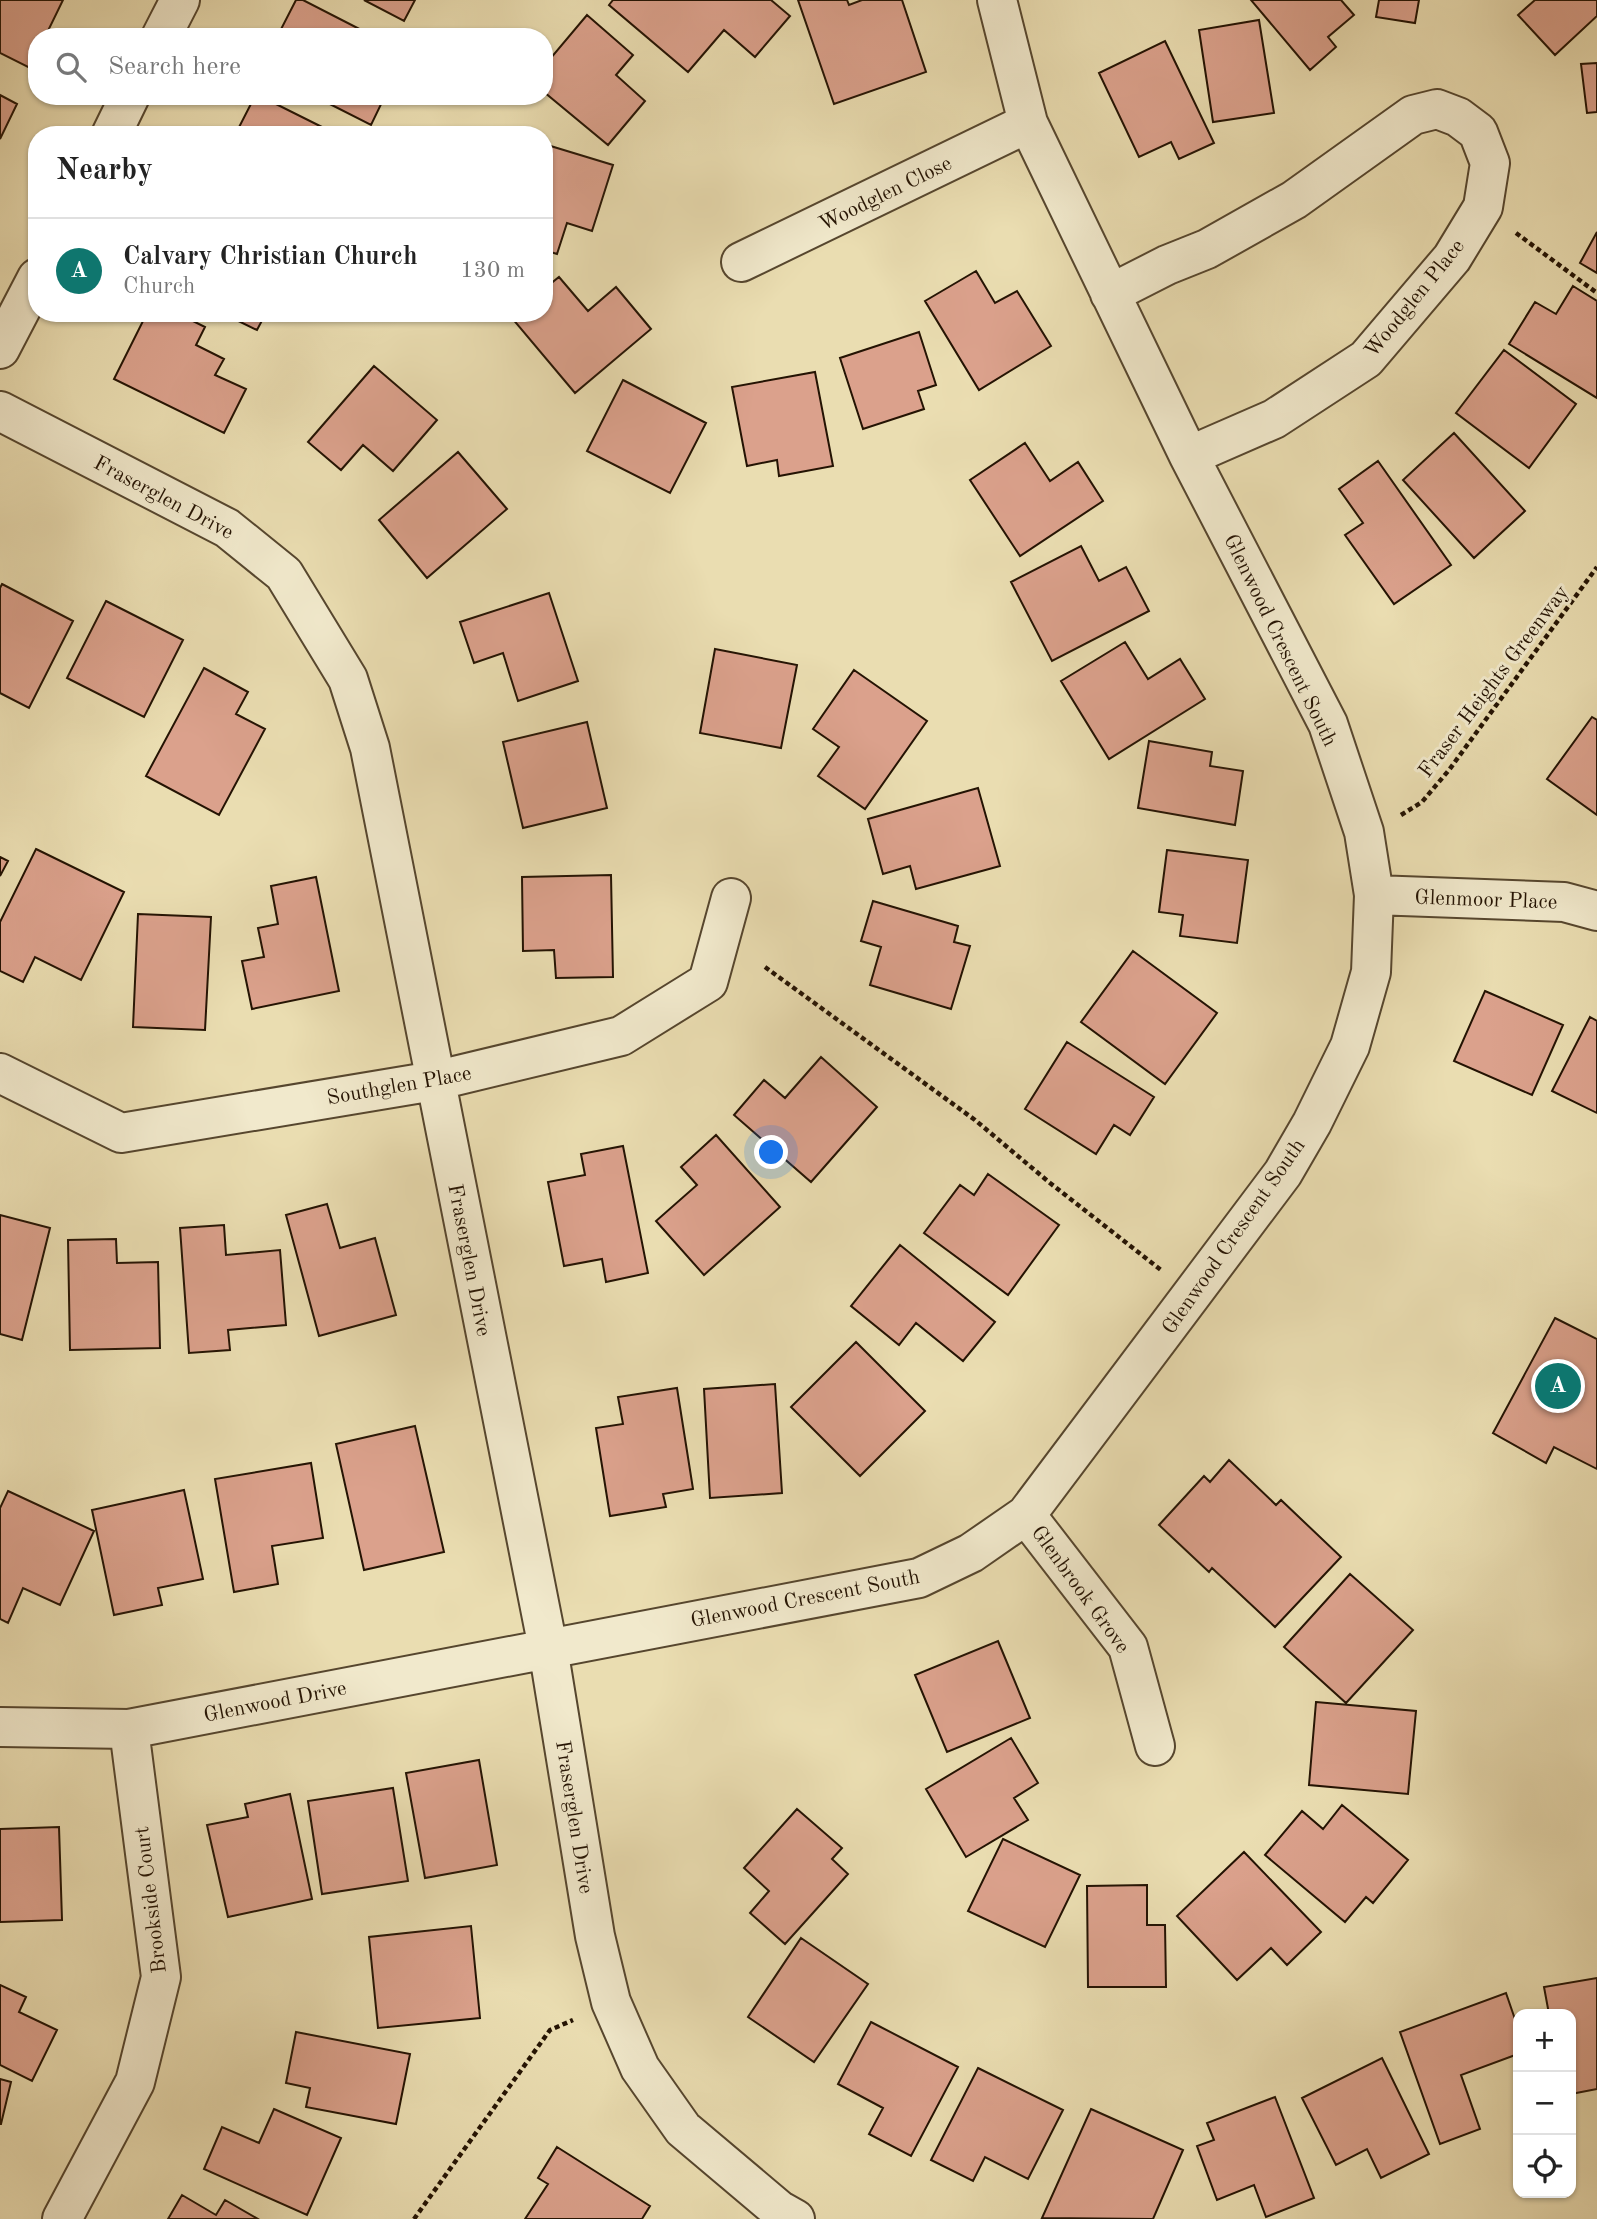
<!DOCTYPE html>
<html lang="en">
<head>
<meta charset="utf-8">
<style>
  :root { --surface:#fff; --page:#f2f2f2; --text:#222; --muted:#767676; --line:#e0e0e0; --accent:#0f766e }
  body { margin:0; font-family:"Old Standard TT",serif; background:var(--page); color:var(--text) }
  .controls { position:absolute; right:21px; bottom:21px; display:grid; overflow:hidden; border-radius:14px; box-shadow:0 2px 5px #0004 }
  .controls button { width:63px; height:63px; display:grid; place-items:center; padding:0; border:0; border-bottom:2px solid var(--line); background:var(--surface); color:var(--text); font:35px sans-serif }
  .you { position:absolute; left:772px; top:1153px; width:24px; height:24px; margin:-18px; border:5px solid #fff; border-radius:50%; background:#1a73e8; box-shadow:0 0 0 10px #1a73e833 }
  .badge { display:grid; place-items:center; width:46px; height:46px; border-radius:50%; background:var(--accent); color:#fff; font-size:23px; font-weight:700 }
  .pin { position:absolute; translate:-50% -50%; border:4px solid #fff; box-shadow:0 2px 7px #0006 }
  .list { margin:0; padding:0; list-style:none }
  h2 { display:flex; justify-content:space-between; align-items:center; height:91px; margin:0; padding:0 28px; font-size:30px }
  h2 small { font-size:23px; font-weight:400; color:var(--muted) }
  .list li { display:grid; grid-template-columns:46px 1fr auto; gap:21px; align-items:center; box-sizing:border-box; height:105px; padding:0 28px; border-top:2px solid var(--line) }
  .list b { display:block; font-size:26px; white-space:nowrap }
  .list p { margin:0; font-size:23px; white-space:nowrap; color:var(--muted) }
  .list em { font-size:23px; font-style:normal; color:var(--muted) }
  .icon { flex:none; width:38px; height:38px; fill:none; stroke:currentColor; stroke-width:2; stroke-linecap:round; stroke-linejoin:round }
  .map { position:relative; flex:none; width:1597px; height:2219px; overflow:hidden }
  .search { position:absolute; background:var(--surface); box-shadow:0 2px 5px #0004; left:28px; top:28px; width:525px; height:77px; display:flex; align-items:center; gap:18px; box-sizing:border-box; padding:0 24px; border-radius:28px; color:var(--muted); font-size:26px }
  .panel { position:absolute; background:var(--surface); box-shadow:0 2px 5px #0004; left:28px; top:126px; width:525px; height:196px; border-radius:28px }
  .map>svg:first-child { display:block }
</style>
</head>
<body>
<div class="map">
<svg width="1597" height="2219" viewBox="0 0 1597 2219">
  <rect width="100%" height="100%" fill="#eaddb1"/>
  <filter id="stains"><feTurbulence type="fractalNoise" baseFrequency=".00286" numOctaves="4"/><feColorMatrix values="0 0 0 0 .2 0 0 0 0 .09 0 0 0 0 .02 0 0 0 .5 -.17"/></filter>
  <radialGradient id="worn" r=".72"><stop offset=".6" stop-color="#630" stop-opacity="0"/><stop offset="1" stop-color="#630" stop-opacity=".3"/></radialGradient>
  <path fill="#dba18c" stroke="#241303" stroke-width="2" d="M0 0H63L45 37H37V54L30 68 0 53Z
    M296 0H303L375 37H277Z
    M364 0H415L404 21Z
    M613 0H771L790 16 755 57 724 30 688 72 609 5Z
    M798 0H847L849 5 862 0H902L926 72 834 104Z
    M1251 0H1341L1354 15 1328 37 1336 47 1310 70Z
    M1379 0H1419L1415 23 1376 17Z
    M1535 0H1597V16L1555 55 1518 15Z
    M587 15 633 55 616 75 645 101 608 145 544 92V66Z
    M1259 20 1274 113 1213 122 1199 30Z
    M1165 41 1214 143 1179 159 1171 142 1139 157 1099 73Z
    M1597 63V112L1587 113 1581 64Z
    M0 95 17 104 0 139Z
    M255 96H260L338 135H235Z
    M314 96H385L371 125Z
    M544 144 613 165 592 231 567 223 557 254 544 250Z
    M1597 232V273L1580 263Z
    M976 271 995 303 1017 291 1051 346 979 390 925 301Z
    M559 277 588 311 616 287 651 329 575 393 511 317 516 313H544V289Z
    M1573 286 1597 301V398L1509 344 1535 302 1556 314Z
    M147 313H177L205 327 196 345 224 359 215 375 246 389 224 433 114 379Z
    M222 313H266L257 330Z
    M919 332 936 385 918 391 924 409 863 429 840 358Z
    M1504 350 1576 404 1529 468 1456 413Z
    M374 366 437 420 393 471 363 445 341 470 308 442Z
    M815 372 833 466 779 476 777 460 747 466 732 387Z
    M623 380 706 423 670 493 587 451Z
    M1454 433 1525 511 1474 558 1403 480Z
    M1025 443 1050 481 1078 462 1103 501 1020 556 970 480Z
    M458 452 507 509 427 578 379 520Z
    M1378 461 1451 565 1394 604 1345 535 1363 523 1339 489Z
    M1081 546 1099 581 1126 567 1149 611 1052 661 1011 582Z
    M2 584 73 621 29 708 0 693V588Z
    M549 593 578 681 518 701 503 653 474 663 460 622Z
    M106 601 183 640 144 717 67 678Z
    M1125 642 1148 679 1180 659 1205 699 1109 759 1061 681Z
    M715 649 797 665 781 748 700 733Z
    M204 668 248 692 236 714 265 729 219 815 146 776Z
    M854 670 927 721 865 809 818 776 839 747 813 729Z
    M1592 717 1597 720V815L1547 779Z
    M587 722 607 808 523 828 503 742Z
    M1149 741 1212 752 1210 766 1243 771 1235 825 1138 808Z
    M978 788 1000 866 916 889 910 866 883 874 868 819Z
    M36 849 124 892 81 980 35 957 23 982 0 971V922Z
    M1167 850 1248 860 1237 943 1180 936 1183 915 1159 912Z
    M0 857 8 861 0 876Z
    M611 875 613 977 556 978 554 950 523 951 522 877Z
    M316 877 339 991 252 1009 242 961 264 957 258 928 278 924 271 886Z
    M873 901 958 926 954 942 970 946 951 1009 870 985 881 947 861 941Z
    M138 914 211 917 205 1030 133 1027Z
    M1133 951 1217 1013 1165 1084 1081 1022Z
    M1485 991 1563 1025 1532 1095 1454 1061Z
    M1590 1017 1597 1021V1113L1552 1091Z
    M1067 1042 1154 1097 1130 1135 1114 1125 1096 1154 1025 1109Z
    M821 1057 877 1107 811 1182 734 1115 764 1080 785 1098Z
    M716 1135 780 1207 704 1275 656 1221 697 1185 681 1167Z
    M623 1146 648 1273 606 1282 602 1259 564 1266 548 1182 585 1175 581 1154Z
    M988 1174 1059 1225 1008 1295 924 1233 960 1185 974 1195Z
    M327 1204 340 1248 375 1238 396 1315 319 1336 286 1215Z
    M0 1215 50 1228 22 1340 0 1334Z
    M224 1225 226 1255 280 1250 286 1325 228 1330 230 1350 189 1353 180 1228Z
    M116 1239 117 1263 158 1262 160 1348 70 1350 68 1240Z
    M900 1245 995 1322 963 1361 916 1323 899 1345 851 1306Z
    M1555 1318 1597 1339V1469L1554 1447 1546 1463 1493 1433Z
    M856 1342 925 1411 860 1476 791 1407Z
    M775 1384 782 1493 710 1498 704 1389Z
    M677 1388 693 1489 663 1494 666 1507 610 1516 596 1428 623 1424 618 1397Z
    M415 1426 444 1552 364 1570 336 1444Z
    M1229 1460 1276 1505 1281 1500 1341 1557 1275 1627 1212 1568 1209 1572 1159 1525 1204 1476 1210 1482Z
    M311 1463 323 1538 272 1546 278 1584 234 1592 215 1479Z
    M184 1490 203 1579 158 1588 162 1605 114 1615 92 1510Z
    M8 1491 94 1531 60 1605 23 1588 8 1623 0 1619V1508Z
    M1350 1574 1413 1630 1346 1703 1284 1647Z
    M998 1641 1030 1718 947 1752 915 1675Z
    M1316 1702 1416 1711 1408 1794 1309 1785Z
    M1011 1738 1038 1783 1014 1798 1028 1820 966 1857 926 1789Z
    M479 1760 497 1865 425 1878 406 1773Z
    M393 1788 408 1881 322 1894 308 1801Z
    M290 1794 312 1899 228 1917 207 1825 248 1817 245 1804Z
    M1342 1805 1408 1860 1373 1903 1366 1897 1345 1922 1265 1855 1302 1811 1323 1829Z
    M797 1809 842 1848 832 1859 848 1874 785 1944 750 1913 769 1891 744 1868Z
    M59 1827 62 1920 0 1922V1829Z
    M1003 1839 1080 1875 1045 1947 968 1911Z
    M1244 1852 1321 1932 1287 1965 1271 1948 1237 1980 1177 1916Z
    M1147 1885V1925H1165L1166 1987H1088L1087 1886Z
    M471 1926 480 2018 378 2028 369 1937Z
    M801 1938 868 1984 814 2062 748 2017Z
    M1597 1978V2089L1571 2094V2014H1549L1544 1987Z
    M0 1985 26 1997 19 2012 57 2030 32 2081 0 2065Z
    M1506 1993 1518 2028V2054L1461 2075 1480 2129 1440 2144 1400 2032Z
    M871 2022 958 2067 911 2156 869 2134 883 2108 838 2084Z
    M296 2032 410 2054 396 2124 306 2107 310 2088 286 2083Z
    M1382 2058 1429 2154 1381 2178 1367 2149 1336 2165 1302 2098Z
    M978 2068 1063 2110 1028 2179 985 2157 973 2181 931 2160Z
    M0 2079 11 2082 1 2124H0Z
    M1275 2097 1314 2198 1266 2217 1254 2185 1217 2200 1197 2146 1214 2140 1207 2123Z
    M274 2109 341 2138 307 2215 204 2169 222 2127 259 2143Z
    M1091 2109 1183 2150 1153 2219 1042 2218Z
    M557 2147 650 2206 642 2219H525L548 2184 538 2178Z
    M182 2195 216 2215 225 2200 258 2219H168Z"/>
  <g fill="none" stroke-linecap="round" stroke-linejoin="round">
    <defs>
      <path id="minor" d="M161 37 180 0
        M111 135 130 96
        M741 262 1028 123
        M1110 294 1167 265 1207 249 1294 200 1413 115 1437 109 1458 117 1478 132 1490 163 1483 207 1452 258 1366 359 1274 419 1189 456
        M0 349 37 278
        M0 411 227 528 284 574 348 679 370 748 548 1648 595 1936 611 2002 640 2068 683 2129 779 2210 795 2219
        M1374 895 1564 902 1597 911
        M0 1073 121 1133 434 1081 621 1036 708 982 731 898
        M1026 1515 1128 1647 1155 1746
        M0 1727 129 1729 919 1578 971 1553 1026 1515 1283 1173 1312 1123 1350 1046 1371 972 1374 895 1364 832 1328 724 1189 456 1028 123 997 0
        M62 2219 135 2082 161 1977 129 1729"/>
    </defs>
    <use href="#minor" stroke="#56462e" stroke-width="42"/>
    <path stroke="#241303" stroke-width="4.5" stroke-dasharray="5 3.5" stroke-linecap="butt" d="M1516 233 1597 293
      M1401 815 1422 802 1449 770 1597 567
      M765 967 975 1120 1050 1183 1161 1270
      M414 2219 550 2030 573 2020"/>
    <use href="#minor" stroke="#f1e9cc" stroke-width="38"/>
  </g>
  <g text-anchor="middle" stroke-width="6" stroke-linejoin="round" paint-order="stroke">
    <g font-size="21" fill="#241303" stroke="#f1e9cc">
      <text transform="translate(885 193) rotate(-26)" y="7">Woodglen Close</text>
      <text transform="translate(1414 298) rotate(-51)" y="7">Woodglen Place</text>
      <text transform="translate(164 497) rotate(28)" y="7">Fraserglen Drive</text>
      <text transform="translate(1281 640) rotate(64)" y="7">Glenwood Crescent South</text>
      <text transform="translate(1493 681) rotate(-53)" y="7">Fraser Heights Greenway</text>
      <text transform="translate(1486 899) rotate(2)" y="7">Glenmoor Place</text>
      <text transform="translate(399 1085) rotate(-10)" y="7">Southglen Place</text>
      <text transform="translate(1233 1236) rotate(-55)" y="7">Glenwood Crescent South</text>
      <text transform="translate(470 1260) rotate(79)" y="7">Fraserglen Drive</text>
      <text transform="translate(1081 1589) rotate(54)" y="7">Glenbrook Grove</text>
      <text transform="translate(805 1598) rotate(-11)" y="7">Glenwood Crescent South</text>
      <text transform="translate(275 1701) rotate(-11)" y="7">Glenwood Drive</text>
      <text transform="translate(575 1817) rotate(81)" y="7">Fraserglen Drive</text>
      <text transform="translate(150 1900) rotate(-97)" y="7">Brookside Court</text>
    </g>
  </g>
  <rect width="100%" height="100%" filter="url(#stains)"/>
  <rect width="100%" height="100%" fill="url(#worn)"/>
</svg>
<div class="controls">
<button>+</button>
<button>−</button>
<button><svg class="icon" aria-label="locate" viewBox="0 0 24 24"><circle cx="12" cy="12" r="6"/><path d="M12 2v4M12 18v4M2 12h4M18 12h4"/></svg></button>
</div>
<div class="you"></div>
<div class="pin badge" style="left:1558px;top:1386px">A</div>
<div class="search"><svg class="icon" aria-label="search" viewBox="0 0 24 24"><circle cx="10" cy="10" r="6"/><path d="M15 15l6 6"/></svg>Search here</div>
<section class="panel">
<h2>Nearby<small></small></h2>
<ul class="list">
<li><span class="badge">A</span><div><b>Calvary Christian Church</b><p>Church</p></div><em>130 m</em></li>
</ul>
</section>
</div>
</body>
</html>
